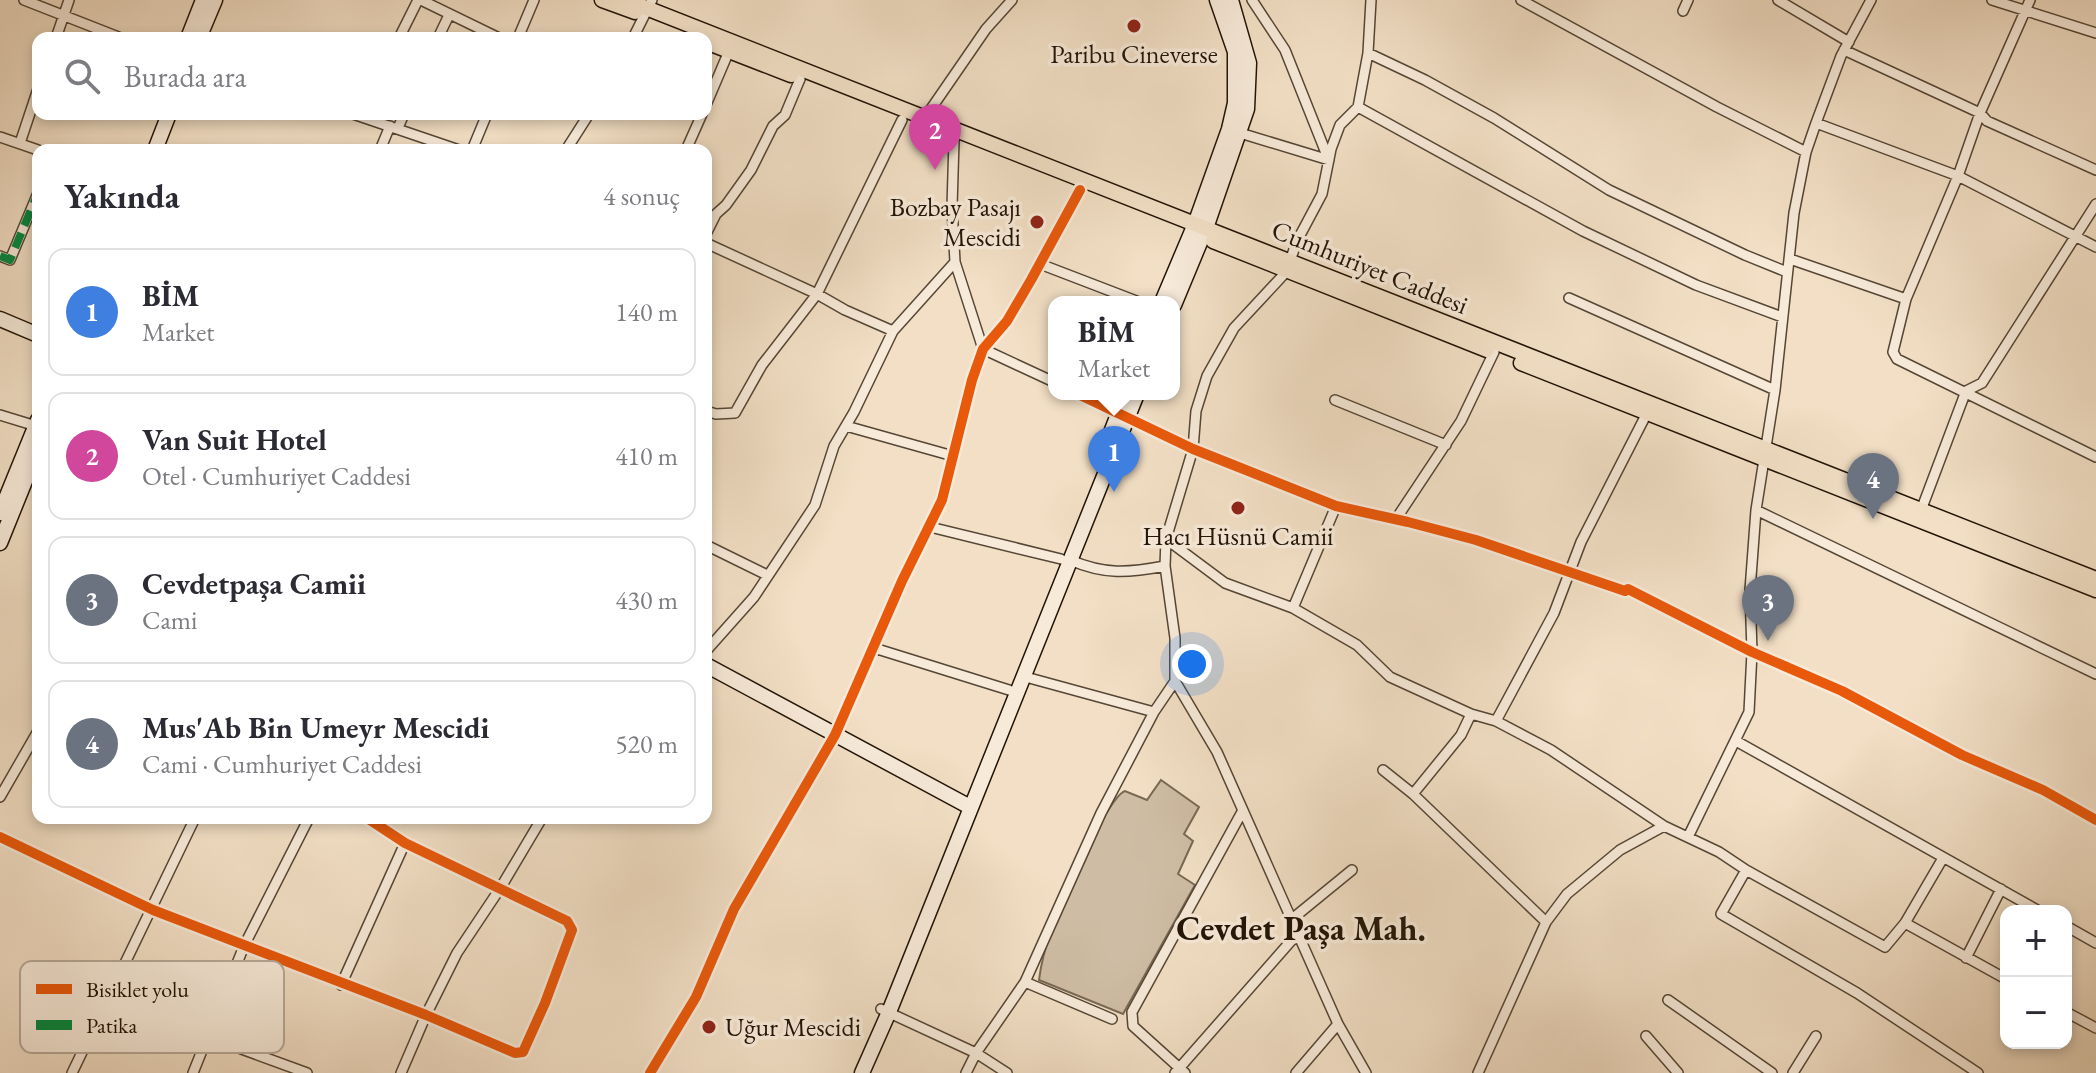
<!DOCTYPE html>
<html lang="tr">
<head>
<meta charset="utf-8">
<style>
  :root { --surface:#fff; --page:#f2f2f3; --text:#2b2b33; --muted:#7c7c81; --line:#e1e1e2; --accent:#8f2418 }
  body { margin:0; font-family:"EB Garamond",serif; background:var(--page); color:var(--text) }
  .controls { position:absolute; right:24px; bottom:24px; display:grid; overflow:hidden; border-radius:16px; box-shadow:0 4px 12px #0003 }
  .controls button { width:72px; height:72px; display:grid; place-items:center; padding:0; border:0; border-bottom:2px solid var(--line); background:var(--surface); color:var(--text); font:40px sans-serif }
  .you { position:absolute; left:1192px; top:664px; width:28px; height:28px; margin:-20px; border:6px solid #fff; border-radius:50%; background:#1a73e8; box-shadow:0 0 0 12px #1a73e833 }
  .badge { display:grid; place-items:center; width:52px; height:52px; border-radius:50%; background:var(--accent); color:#fff; font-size:26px; font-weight:700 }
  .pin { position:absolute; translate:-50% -66px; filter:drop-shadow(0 2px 4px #0008) }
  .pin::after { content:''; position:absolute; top:42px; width:28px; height:24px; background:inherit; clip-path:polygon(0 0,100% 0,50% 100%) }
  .popup { position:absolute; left:1048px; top:296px; width:132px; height:104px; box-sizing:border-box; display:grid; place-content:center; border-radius:16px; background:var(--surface); filter:drop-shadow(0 2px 6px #0005); font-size:26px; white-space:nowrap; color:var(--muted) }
  .popup b { font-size:30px; color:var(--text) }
  .popup::after { content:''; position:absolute; left:50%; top:100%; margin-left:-16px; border:16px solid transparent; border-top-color:var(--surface) }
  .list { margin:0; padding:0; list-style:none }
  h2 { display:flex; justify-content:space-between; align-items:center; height:104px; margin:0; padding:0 32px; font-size:34px }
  h2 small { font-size:26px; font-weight:400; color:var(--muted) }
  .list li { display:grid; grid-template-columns:52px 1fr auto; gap:24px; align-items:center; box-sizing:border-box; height:128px; margin:0 16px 16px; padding:0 16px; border:2px solid var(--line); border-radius:16px }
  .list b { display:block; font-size:30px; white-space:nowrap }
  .list p { margin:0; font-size:26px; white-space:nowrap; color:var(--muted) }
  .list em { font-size:26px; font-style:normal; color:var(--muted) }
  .icon { flex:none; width:44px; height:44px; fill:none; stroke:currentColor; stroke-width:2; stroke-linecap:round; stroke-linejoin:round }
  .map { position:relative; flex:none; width:2096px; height:1073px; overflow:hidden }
  .search { position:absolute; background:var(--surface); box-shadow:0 4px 12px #0003; left:32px; top:32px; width:680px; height:88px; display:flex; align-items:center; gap:20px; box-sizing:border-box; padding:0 28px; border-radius:16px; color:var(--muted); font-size:30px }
  .panel { position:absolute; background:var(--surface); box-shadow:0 4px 12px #0003; left:32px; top:144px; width:680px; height:680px; border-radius:16px }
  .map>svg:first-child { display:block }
</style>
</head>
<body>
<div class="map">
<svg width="2096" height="1073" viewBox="0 0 2096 1073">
  <rect width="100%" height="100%" fill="#f2dfc5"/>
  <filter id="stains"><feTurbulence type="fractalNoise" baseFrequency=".0025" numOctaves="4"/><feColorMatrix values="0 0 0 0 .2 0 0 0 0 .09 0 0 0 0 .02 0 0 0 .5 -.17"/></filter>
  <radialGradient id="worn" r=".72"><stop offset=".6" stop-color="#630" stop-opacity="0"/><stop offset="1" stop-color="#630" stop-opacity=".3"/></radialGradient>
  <path fill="#cebca4" stroke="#786854" stroke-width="2" d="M1161 780 1199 807 1184 834 1193 841 1178 874 1195 885 1123 1014 1039 980C1041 964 1045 948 1051 932 1060 909 1107 797 1125 791L1147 800Z"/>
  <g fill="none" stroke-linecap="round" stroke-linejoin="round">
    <defs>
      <path id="street" d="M24 0 121 38
        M421 0 499 38
        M1252 0 1285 50 1328 158
        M1521 0 1717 107 1806 152
        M1778 0 1849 42
        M1992 0 2096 33
        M2030 0 1980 113 1958 176 1906 299 1893 352 1897 359 2096 457
        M1683 11 1688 0
        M56 38 69 0
        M399 38 418 0
        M438 38 449 15
        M518 38 534 0
        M633 38 652 0
        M1844 50 1980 113 1987 121 2096 170
        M1368 53 1425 80 1494 118 1609 190 1745 255 1787 272
        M706 105 729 51
        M1358 107 1583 231 1696 285 1782 317
        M353 114 459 150
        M924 119 986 29 1012 0
        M1816 123 1958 176 2096 247
        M398 128 404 114
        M1240 133 1329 160
        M0 137 38 150
        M954 140 952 207 955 262 983 349 1054 382
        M20 143 38 89
        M380 150 390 126
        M472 150 487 114
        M566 150 589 114
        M686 150 702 114
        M706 234 716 214 726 205 751 170 773 126 785 115 800 79
        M706 243 817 294 902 120
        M0 256 10 260 38 193
        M1790 259 1906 299
        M1290 261 1297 241 1322 194 1331 149 1340 125 1358 107 1368 53 1371 0
        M1040 264 1139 302
        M1287 271 1234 328 1207 376 1196 411 1193 449 1166 539 1165 566 1175 638V681L1217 752 1338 1024 1366 1073
        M1569 298 1775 390
        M893 331 955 262
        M1078 394 1193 449 1336 506 1408 522 1476 540 1625 591 1628 589 1752 652 1842 691 1962 755 2043 790 2096 820
        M1335 400 1446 445
        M706 411 716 414 735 413 762 365 817 294 845 310 893 331 854 412 834 446 815 505 754 597 706 651
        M0 415 36 426
        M846 426 953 456
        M1756 510 2096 674
        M1920 513 1966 391 1982 383 2096 204
        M1396 519 1461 421 1494 352
        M930 527 1061 559
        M1166 539 1225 583 1293 608 1357 645 1390 677 1471 714 1496 721 1551 750 1664 826
        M706 545 767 575
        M1070 560C1105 575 1128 573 1165 566
        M1293 608 1336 506
        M874 648 1009 690
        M1022 676 1154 712
        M1496 721 1554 613 1581 542 1647 413
        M1736 741 2039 911
        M1383 770 1413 794 1546 922
        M1413 794 1461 735 1471 714
        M0 797 38 731
        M0 837 153 910 426 1015 515 1053 523 1052 545 1003 572 930 567 921 405 843 367 818
        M1688 837 1749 712 1752 652 1750 590 1756 510 1775 390 1794 213 1806 152 1816 123 1841 56 1871 0
        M1746 870 1721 914 1857 993 1978 1073
        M1292 919 1352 870
        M1905 923 2006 979
        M2066 926 2096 943
        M1966 958 2001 889
        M1025 982 1112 1019
        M341 985 405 843
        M114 991 206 1036 307 1073
        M1668 1000 1772 1073
        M881 1009 976 1053 1007 1073
        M2066 1012 2096 1028
        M1646 1036 1678 1073
        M72 1073 195 818
        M193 1073 244 946 309 818
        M401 1073 426 1015 457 953 501 887 542 818
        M650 1073 696 997 734 909 835 735 902 581 942 500 972 380 983 349 1007 321 1031 280 1080 190
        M966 1073 976 1053 1025 982 1101 813 1154 712 1175 681
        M1175 1073 1298 933
        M1185 1073 1133 1026 1132 1012 1242 812
        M1296 1073 1338 1024
        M1478 1073 1546 922 1567 894 1620 850 1664 826 1719 852 1746 870 1885 947 1905 923 1943 858
        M1793 1073 1816 1036"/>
      <path id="secondary" d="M188 38 203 0
        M199 38 215 0
        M155 150 169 114
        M1162 302 1195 224 1229 129 1235 103V52L1217 0
        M1174 305 1206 228 1247 109 1249 63 1231 0
        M0 319 38 335
        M1110 435 1126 394
        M0 513 38 420
        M0 543 38 449
        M706 665 970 807
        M862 1073 889 1012 1137 394"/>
      <path id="primary" d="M602 0 635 12
        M626 0 2096 579
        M706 42 791 75
        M1213 241 1487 350
        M1521 363 2096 590"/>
    </defs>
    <use href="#street" stroke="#554635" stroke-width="12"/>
    <use href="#secondary" stroke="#211305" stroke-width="17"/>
    <use href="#primary" stroke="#211305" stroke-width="17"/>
    <use href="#street" stroke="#f7ead9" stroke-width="9"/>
    <use href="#secondary" stroke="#f7ead9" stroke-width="14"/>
    <use href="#primary" stroke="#f2dfc5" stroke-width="14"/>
    <path stroke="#00873e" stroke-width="8" stroke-dasharray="16 8" stroke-linecap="butt" d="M0 256 10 260 38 193"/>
    <defs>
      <path id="cycleway" d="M1078 394 1193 449 1336 506 1408 522 1476 540 1625 591 1628 589 1752 652 1842 691 1962 755 2043 790 2096 820
        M0 837 153 910 426 1015 515 1053 523 1052 545 1003 572 930 567 921 405 843 367 818
        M650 1073 696 997 734 909 835 735 902 581 942 500 972 380 983 349 1007 321 1031 280 1080 190"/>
    </defs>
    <use href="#cycleway" stroke="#f7ead9" stroke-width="15"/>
    <use href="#cycleway" stroke="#e8590c" stroke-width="10"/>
  </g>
  <g fill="#8f2418" stroke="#f7ead9" stroke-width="3">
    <circle cx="1134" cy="26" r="8"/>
    <circle cx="1037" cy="222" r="8"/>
    <circle cx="1238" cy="508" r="8"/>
    <circle cx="709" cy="1027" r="8"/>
  </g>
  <g text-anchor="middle" stroke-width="7" stroke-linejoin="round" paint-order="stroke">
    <g font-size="26" fill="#211305" stroke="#f7ead9">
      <text x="1134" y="63">Paribu Cineverse</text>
      <text x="1021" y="216" text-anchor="end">Bozbay Pasajı<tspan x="1021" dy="30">Mescidi</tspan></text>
      <text x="1238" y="545">Hacı Hüsnü Camii</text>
      <text x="725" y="1036" text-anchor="start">Uğur Mescidi</text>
    </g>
    <g font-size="26" fill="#211305" stroke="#f7ead9">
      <text transform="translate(1370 267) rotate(22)" y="9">Cumhuriyet Caddesi</text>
    </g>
    <g font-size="34" font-weight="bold" fill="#211305" stroke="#f7ead9">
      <text x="1301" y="940">Cevdet Paşa Mah.</text>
    </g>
  </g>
  <rect x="20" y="961" width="264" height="92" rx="12" fill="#f7ead9" stroke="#b7aa99" stroke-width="2"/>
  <rect x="36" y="984" width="36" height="10" fill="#e8590c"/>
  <rect x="36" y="1020" width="36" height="10" fill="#00873e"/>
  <g font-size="22" fill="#211305">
    <text x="86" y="997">Bisiklet yolu</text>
    <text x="86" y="1033">Patika</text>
  </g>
  <rect width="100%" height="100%" filter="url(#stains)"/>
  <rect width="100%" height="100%" fill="url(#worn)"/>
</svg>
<div class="controls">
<button>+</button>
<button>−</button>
</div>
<div class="you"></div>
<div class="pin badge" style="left:1114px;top:492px;background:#3f7fe0">1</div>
<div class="popup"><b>BİM</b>Market</div>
<div class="pin badge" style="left:935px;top:170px;background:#d1479c">2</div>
<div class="pin badge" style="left:1768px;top:641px;background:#6b7280">3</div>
<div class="pin badge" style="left:1873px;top:519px;background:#6b7280">4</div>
<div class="search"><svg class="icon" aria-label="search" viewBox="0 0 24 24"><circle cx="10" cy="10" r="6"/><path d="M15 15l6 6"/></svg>Burada ara</div>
<section class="panel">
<h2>Yakında<small>4 sonuç</small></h2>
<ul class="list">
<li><span class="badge" style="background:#3f7fe0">1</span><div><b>BİM</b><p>Market</p></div><em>140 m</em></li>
<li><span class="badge" style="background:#d1479c">2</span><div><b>Van Suit Hotel</b><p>Otel · Cumhuriyet Caddesi</p></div><em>410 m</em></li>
<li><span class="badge" style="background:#6b7280">3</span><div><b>Cevdetpaşa Camii</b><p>Cami</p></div><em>430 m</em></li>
<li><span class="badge" style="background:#6b7280">4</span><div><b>Mus'Ab Bin Umeyr Mescidi</b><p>Cami · Cumhuriyet Caddesi</p></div><em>520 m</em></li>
</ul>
</section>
</div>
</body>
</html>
